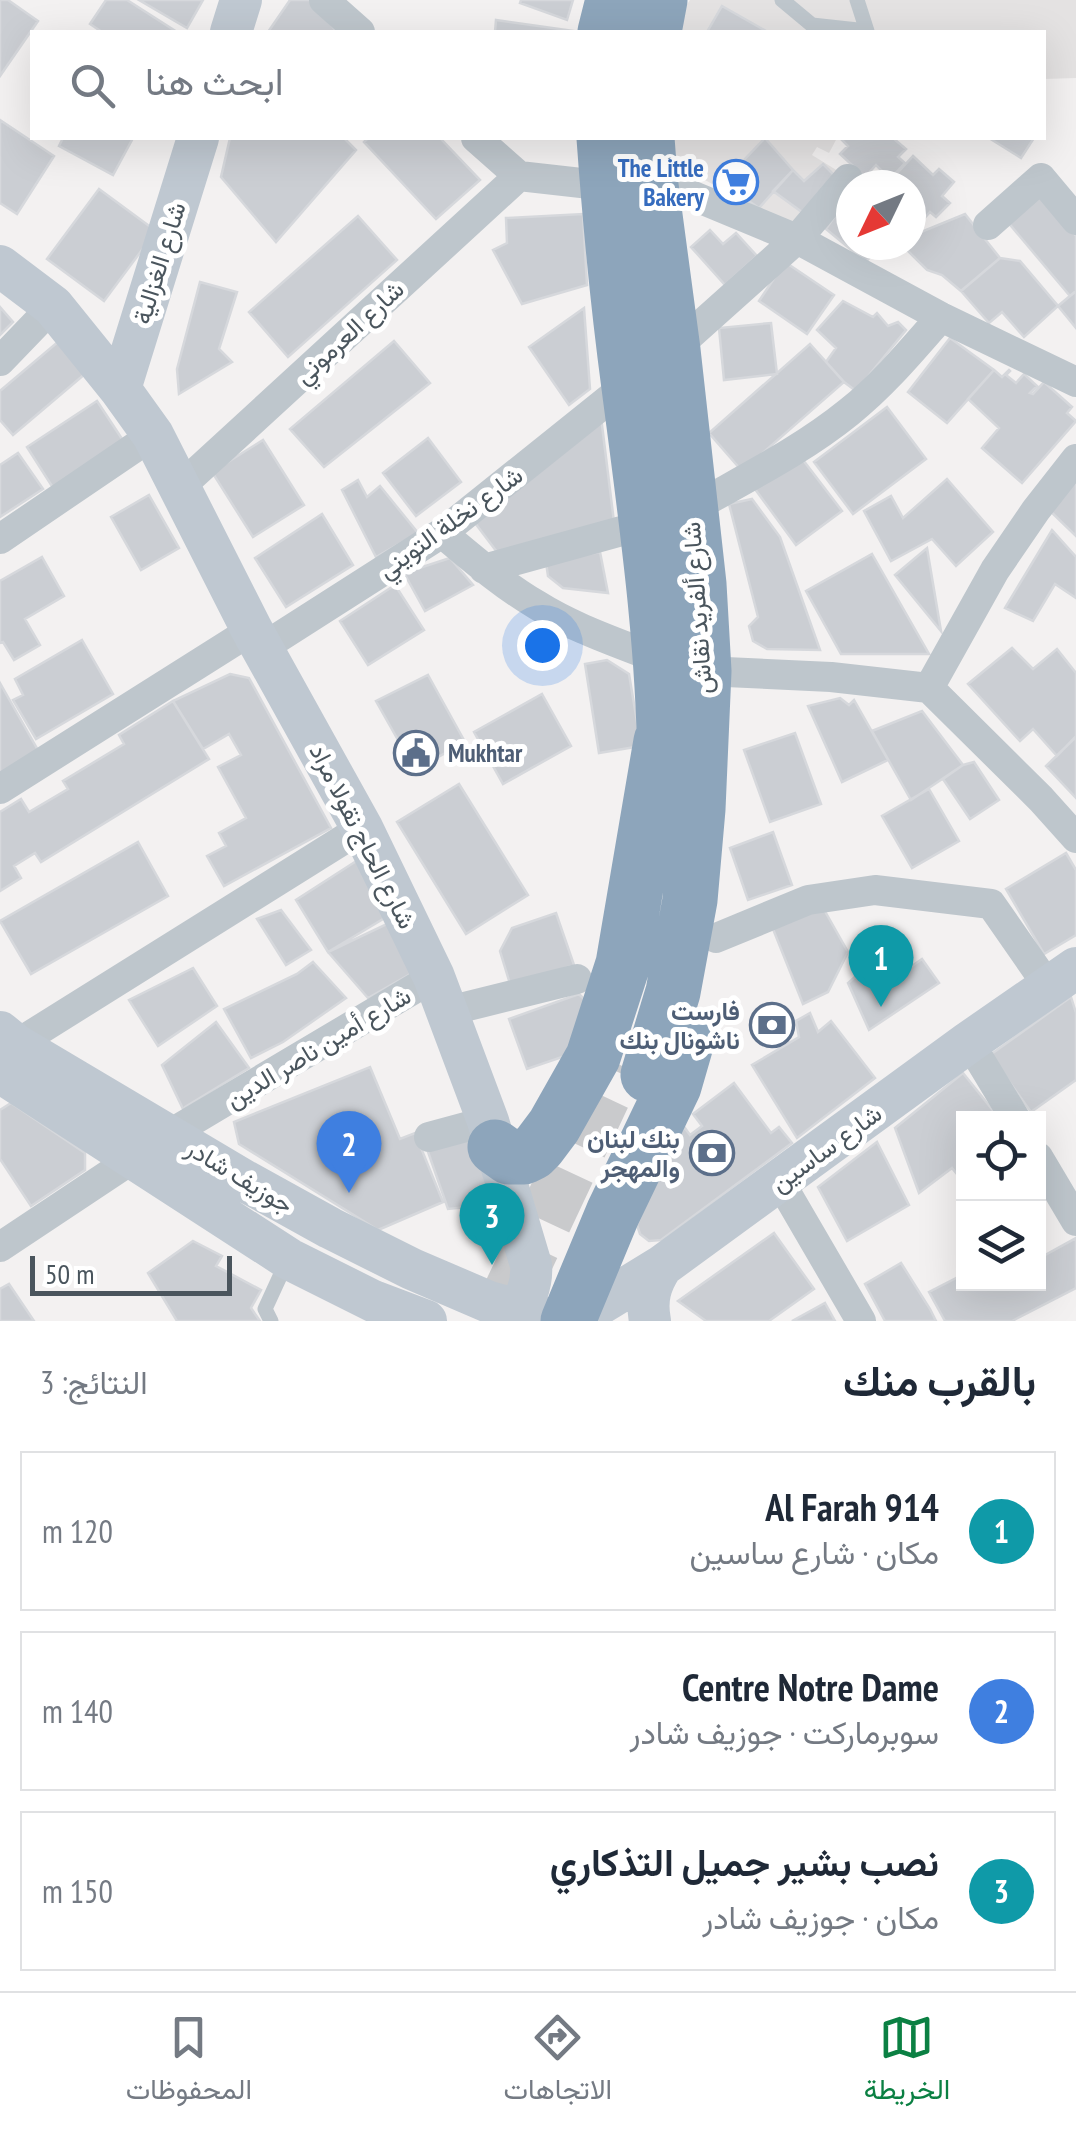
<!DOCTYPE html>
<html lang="ar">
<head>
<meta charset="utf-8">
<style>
  :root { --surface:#fff; --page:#f6f6f7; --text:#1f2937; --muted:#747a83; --line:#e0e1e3; --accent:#0b8043 }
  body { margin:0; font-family:"PT Sans Narrow",Vazirmatn,sans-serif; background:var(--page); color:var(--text); direction:rtl }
  .controls { position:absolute; right:30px; bottom:30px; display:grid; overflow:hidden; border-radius:0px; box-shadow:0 10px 40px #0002 }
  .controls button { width:90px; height:90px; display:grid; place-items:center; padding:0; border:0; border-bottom:2px solid var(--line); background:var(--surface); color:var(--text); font:50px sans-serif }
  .compass { position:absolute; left:836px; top:170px; width:90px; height:90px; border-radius:50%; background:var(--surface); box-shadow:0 10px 40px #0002; rotate:227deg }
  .scale { position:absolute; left:30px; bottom:25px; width:202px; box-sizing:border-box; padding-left:10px; border:5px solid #4a555d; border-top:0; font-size:28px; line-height:35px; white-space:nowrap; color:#4a555d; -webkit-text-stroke:8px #fff; paint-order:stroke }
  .you { position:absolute; left:542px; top:645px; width:35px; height:35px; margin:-25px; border:8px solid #fff; border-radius:50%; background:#1a73e8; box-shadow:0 0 0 15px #1a73e833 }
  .badge { display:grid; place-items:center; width:65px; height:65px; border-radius:50%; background:var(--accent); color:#fff; font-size:32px; font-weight:700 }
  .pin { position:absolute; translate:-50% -82px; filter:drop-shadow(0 2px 5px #0008) }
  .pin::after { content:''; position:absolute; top:52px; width:35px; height:30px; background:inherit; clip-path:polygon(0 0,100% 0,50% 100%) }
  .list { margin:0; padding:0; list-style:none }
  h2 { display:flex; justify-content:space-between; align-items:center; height:130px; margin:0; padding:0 40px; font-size:42px }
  h2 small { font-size:32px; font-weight:400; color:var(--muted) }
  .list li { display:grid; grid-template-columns:65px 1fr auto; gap:30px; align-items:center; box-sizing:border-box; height:160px; margin:0 20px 20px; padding:0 20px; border:2px solid var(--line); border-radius:0px }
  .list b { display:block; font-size:38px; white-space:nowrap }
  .list p { margin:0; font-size:32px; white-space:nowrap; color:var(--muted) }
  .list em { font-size:32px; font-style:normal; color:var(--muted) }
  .icon { flex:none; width:55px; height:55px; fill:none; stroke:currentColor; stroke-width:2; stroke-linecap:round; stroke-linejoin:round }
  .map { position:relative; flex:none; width:1076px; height:1321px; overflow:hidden; direction:ltr }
  .search { position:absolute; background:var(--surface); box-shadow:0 10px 40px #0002; left:30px; right:30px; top:30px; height:110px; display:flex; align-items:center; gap:25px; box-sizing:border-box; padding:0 35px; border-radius:0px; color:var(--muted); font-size:38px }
  .sheet { height:670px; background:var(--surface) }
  nav { display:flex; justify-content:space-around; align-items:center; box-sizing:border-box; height:140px; border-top:2px solid var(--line); background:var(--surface); font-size:28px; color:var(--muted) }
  nav a { display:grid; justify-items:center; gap:5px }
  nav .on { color:var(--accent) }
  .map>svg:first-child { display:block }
</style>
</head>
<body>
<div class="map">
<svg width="1076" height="1321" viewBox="0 0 1076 1321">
  <rect width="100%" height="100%" fill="#f3f1f1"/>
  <path fill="#e4e2e2" d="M690 0H1076V78L1044 79V32H680L684 9Z
    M665 138H837L829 153 817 147 812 155 846 176 798 232 680 166Z"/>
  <path fill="#cbced3" stroke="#d6d8dc" stroke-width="2.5" d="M0 0H8L38 21 0 76Z
    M106 0H127L177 32H102L90 24Z
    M139 0H203L187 28Z
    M290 0H311L337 32H268Z
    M521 0H573L567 20 520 3Z
    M722 6 766 31 765 32H707Z
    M496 20 574 31V32H495Z
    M0 120 54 156 17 214 0 203Z
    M63 138H133L113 175 59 146Z
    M230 138H344L356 150 276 242 221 177Z
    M368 138H440L480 180 436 219 364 142Z
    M765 138 793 170 759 208 722 183Z
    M840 138H893L906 149 898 157 905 163 890 179 876 165 865 177 840 154 848 146Z
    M989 138H1034L1021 158Z
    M913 156 933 175 939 169 954 182 942 196 950 203 936 217 930 212 922 221 918 217 911 225V185H895L890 181Z
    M823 164 838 179 806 215 773 191 793 170 804 181Z
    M99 189 156 231 104 301 47 259Z
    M851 192V245H880L866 262 826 229Z
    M1040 192 1076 236V291L1070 296 1006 220Z
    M583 214 587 285 522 304 493 250 507 243 506 218Z
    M965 214 1000 258 961 291 942 275 927 270 902 245H911V236Z
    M358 216 397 260 288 357 249 312Z
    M710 230 723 244 736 233 757 256 725 285 691 247Z
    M1000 258 1020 261 1058 306 1024 337 1002 312 989 323 961 291Z
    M785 262 834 295 807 334 759 301Z
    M200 282 237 292 219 349 232 362 179 394 177 369Z
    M1076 291V328L1058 306Z
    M843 301 873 317 877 313 888 326 898 322 906 330 856 391 844 382 826 362 836 348 817 330Z
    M0 307 13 322 0 335Z
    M584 308 590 389 569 405 529 347Z
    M771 323 777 374 724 380 719 328Z
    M950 338 994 370 947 423 908 392Z
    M59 341 86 373 13 435 0 420V391Z
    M394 341 430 383 324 467 290 429Z
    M810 344 844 382 742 471 709 433Z
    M994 370 1002 377 1009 370 1010 371 1006 375 1016 383 1024 374 1037 386 1030 393 1033 394 1044 382 1072 407 1067 413 1076 421 1022 483 982 448 999 428 968 399Z
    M97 401 128 448 57 494 27 447Z
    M887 407 926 459 853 514 814 462Z
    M601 417 614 522 497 552 475 523Z
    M428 438 461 482 416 516 383 473Z
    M263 440 304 505 253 537 212 472Z
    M18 453 43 489 0 517V465Z
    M800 456 842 511 796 545 755 489Z
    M947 479 993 532 956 566 932 539 891 561 864 511 891 496 903 518Z
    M358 480 367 497 380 486 418 533 376 557 342 490Z
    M1076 481V536L1048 509Z
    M149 495 179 548 141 570 111 517Z
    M752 499 780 537 820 650 767 649 753 641 749 626 758 617 729 504Z
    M322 514 353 565 286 607 255 558Z
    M1052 530 1076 557V598L1055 584 1033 621 1005 608Z
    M927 548 941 631 895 575Z
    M600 552 608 593 563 588 548 576 546 562Z
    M872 554 929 654H841L806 591Z
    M42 557 64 596 25 619 40 645 14 660 3 642 0 643V581Z
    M450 558 473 585 425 611 404 573Z
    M395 585 424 630 368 665 340 621Z
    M82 640 113 694 36 739 13 700 23 695 15 679Z
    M1012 648 1033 669 1057 649 1076 673V736L1057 756 1033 729 1020 741 968 684Z
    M607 660 629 674 641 746 599 753 585 664Z
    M230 674 249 678 331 828 224 886 207 856 226 846 219 833 246 818 218 767 241 755 229 734 203 749 173 701Z
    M428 675 465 742 415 770 376 701Z
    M0 683 39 752 0 774Z
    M542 694 571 746 503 784 474 732Z
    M840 698 849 705 854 700 888 760 842 782 808 706Z
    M173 701 209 759 41 862 35 853 14 866 21 878 0 891V812L21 799 29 812 68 789 63 781 124 744 119 735Z
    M922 711 963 765 911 800 872 731Z
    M795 733 821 804 770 822 744 750Z
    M1076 737V798L1046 766Z
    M974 762 999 800 970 819 943 779 963 765Z
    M459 784 528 895 466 934 397 822Z
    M929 789 959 841 912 868 882 816Z
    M773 832 792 885 748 900 730 848Z
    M138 842 168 896 31 974 0 921Z
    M1066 853 1076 870V935L1044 954 1006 889Z
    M361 858 388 916 328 952 296 900Z
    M822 906 848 952 828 992 803 1004 771 924Z
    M281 910 311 950 286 965 257 919Z
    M556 913 574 965 511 987 500 951 512 928Z
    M393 921 421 968 368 998 328 952Z
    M905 955 912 966 922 959 939 983 869 1030 848 983 857 975 863 983Z
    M313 962 346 998 283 1042 251 1058 224 1009 297 974Z
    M193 968 217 1006 158 1046 129 1000Z
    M579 994 587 1002 568 1055 527 1069 509 1019Z
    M1071 997 1076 1013V1080L1031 1112 990 1055Z
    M810 1013 818 1032 831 1021 875 1078 797 1138 752 1065 799 1037 796 1021Z
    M216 1022 249 1068 185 1107 184 1111 162 1065Z
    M370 1067 400 1139 415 1133 443 1202 378 1230 239 1144 234 1122Z
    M963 1073 999 1118H964V1183L952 1168 919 1193 895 1128Z
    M734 1083 771 1133 779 1127 792 1143 661 1240 649 1241 640 1234 637 1225 672 1137 685 1128 690 1135 702 1126 693 1114Z
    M11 1103 85 1153V1170L31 1206 0 1159V1110Z
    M473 1131 490 1184 476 1206 448 1209 427 1149Z
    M877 1142 909 1205 847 1241 818 1187Z
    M774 1233 814 1289 769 1321H706L678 1301Z
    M1076 1238V1288L1012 1321H945L929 1292 964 1274V1284H982L984 1288 992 1284H1038V1259Z
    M193 1241 222 1256 216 1266 261 1290 251 1308 260 1321H177L148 1273Z
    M901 1263 930 1309 936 1321H885L865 1284Z
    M9 1284 34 1321H0V1289Z
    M825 1303 835 1321H792Z"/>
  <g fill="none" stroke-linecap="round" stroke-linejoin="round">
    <path stroke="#c9cacc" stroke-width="55" stroke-dasharray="55 28" stroke-linecap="butt" d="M509 1296 618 1064"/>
    <path stroke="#bec6cc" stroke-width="15" d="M782 0 812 25 867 31 857 0
      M271 1321 265 1309 287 1261"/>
    <path stroke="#bec6cc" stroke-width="30" d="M324 0 360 32
      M476 138 519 176
      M519 176 608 186
      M650 178 797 239 941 317 1076 382
      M988 225 1041 178 1076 220
      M673 350 797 239 848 179
      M0 361 53 306
      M180 487 519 176
      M690 510C744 479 801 451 849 412 884 384 912 350 941 317
      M442 533C473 559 503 585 537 605 575 629 619 643 661 660
      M0 539 153 435
      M484 569 647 524
      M262 648 442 533 628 384
      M704 671 831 677 929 688 1041 799 1076 838
      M929 688 995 570 1036 510 1076 459
      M0 789 252 630
      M716 938 808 900 875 890 991 904 1048 986
      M448 1011 577 979
      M969 1042 1015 1118
      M4 1052 362 828
      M429 1137 488 1121
      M1038 1157 1076 1221
      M780 1182 861 1321
      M0 1247 170 1134 434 977"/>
    <path stroke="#bfc8d1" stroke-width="42" d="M231 32 241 0
      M0 266 53 306 120 389 153 435 252 630 362 828 434 977 488 1121 531 1265C533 1286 523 1303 513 1321
      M120 389 198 138
      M0 1032 16 1045 245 1181 330 1228 412 1269 489 1302 547 1318
      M0 1072 289 1259 373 1301 426 1321
      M572 1321 662 1266 969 1042 1076 968
      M650 1321C646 1300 650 1284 662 1266"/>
    <path stroke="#8da5bb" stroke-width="55" d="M605 32 613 0
      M654 32 660 0
      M604 138C610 221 618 305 629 387 646 518 665 649 665 781
      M647 138 650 178 673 350 699 584 704 671 698 809 690 900 673 992 648 1075
      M495 1147 509 1157H524L532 1153 539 1146 554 1126 593 1057 623 964 661 741
      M568 1321 613 1213 674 1086 687 1041"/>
  </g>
  <defs>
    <symbol id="supermarket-ring" viewBox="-11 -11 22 22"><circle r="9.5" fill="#fff" stroke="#3f7fe0" stroke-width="1.5"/><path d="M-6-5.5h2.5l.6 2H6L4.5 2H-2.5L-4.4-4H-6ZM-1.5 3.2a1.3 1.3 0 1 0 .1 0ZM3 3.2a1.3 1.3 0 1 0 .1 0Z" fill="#3f7fe0"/></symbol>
    <symbol id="civic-ring" viewBox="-11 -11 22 22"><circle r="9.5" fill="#fff" stroke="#5c6f8a" stroke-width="1.5"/><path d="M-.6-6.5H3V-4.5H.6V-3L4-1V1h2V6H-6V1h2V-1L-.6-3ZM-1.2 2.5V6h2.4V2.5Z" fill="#5c6f8a"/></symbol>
    <symbol id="bank-ring" viewBox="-11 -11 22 22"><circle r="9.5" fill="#fff" stroke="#5c6f8a" stroke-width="1.5"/><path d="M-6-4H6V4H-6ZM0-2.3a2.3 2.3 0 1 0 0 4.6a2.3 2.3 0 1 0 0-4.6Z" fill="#5c6f8a"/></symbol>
  </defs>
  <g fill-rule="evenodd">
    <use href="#supermarket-ring" x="711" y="157" width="50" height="50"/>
    <use href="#civic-ring" x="391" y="728" width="50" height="50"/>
    <use href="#bank-ring" x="747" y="1000" width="50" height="50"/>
    <use href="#bank-ring" x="687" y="1128" width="50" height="50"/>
  </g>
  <g text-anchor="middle" stroke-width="10" stroke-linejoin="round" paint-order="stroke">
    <g font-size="25" font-weight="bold" fill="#366cbe" stroke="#fff" text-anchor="end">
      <text x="704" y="177">The Little<tspan x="704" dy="29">Bakery</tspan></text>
    </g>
    <g font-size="25" fill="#4a555d" stroke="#fff">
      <text transform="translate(159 263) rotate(-73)" y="9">شارع الغزالية</text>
      <text transform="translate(349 332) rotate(-43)" y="9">شارع العرموني</text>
      <text transform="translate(450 522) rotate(-36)" y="9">شارع نخلة التويني</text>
      <text transform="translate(697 608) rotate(-94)" y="9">شارع ألفريد نقاش</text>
      <text transform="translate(363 836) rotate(63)" y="9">شارع الحاج نقولا مراد</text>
      <text transform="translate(318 1047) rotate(-31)" y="9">شارع أمين ناصر الدين</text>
      <text transform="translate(826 1148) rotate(-36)" y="9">شارع ساسين</text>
      <text transform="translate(240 1176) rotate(31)" y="9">جوزيف شادر</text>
    </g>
    <g font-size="25" font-weight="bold" fill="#4e5e75" stroke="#fff" text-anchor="end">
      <text x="448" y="762" text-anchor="start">Mukhtar</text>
      <text x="740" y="1020">فارست<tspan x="740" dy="29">ناشونال بنك</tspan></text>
      <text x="680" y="1148">بنك لبنان<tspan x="680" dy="29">والمهجر</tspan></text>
    </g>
  </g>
</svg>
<div class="controls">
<button><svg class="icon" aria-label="locate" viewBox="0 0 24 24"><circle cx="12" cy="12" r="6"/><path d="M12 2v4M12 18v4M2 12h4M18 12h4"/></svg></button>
<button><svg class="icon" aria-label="layers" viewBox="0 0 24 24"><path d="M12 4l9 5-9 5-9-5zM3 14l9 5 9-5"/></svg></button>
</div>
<svg class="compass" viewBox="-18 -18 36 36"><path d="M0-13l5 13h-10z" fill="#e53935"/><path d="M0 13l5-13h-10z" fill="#747a83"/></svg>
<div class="scale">50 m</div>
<div class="you"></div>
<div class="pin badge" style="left:881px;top:1007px;background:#0f9aa8">1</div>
<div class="pin badge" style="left:349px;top:1193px;background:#3f7fe0">2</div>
<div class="pin badge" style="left:492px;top:1265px;background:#0f9aa8">3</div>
<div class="search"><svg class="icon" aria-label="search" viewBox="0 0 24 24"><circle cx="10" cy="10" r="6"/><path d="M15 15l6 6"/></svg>ابحث هنا</div>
</div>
<section class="sheet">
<h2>بالقرب منك<small>النتائج: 3</small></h2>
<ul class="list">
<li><span class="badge" style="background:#0f9aa8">1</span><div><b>Al Farah 914</b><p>مكان · شارع ساسين</p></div><em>120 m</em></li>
<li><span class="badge" style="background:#3f7fe0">2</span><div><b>Centre Notre Dame</b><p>سوبرماركت · جوزيف شادر</p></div><em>140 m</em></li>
<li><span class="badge" style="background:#0f9aa8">3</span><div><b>نصب بشير جميل التذكاري</b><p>مكان · جوزيف شادر</p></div><em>150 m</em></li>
</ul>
</section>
<nav>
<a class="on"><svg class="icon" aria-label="map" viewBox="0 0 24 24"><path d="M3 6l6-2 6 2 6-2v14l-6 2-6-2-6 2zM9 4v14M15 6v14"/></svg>الخريطة</a>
<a><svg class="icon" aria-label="directions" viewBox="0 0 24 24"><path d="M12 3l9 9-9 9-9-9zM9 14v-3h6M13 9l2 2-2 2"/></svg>الاتجاهات</a>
<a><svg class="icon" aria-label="saved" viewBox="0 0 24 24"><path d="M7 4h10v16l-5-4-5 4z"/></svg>المحفوظات</a>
</nav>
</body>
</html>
